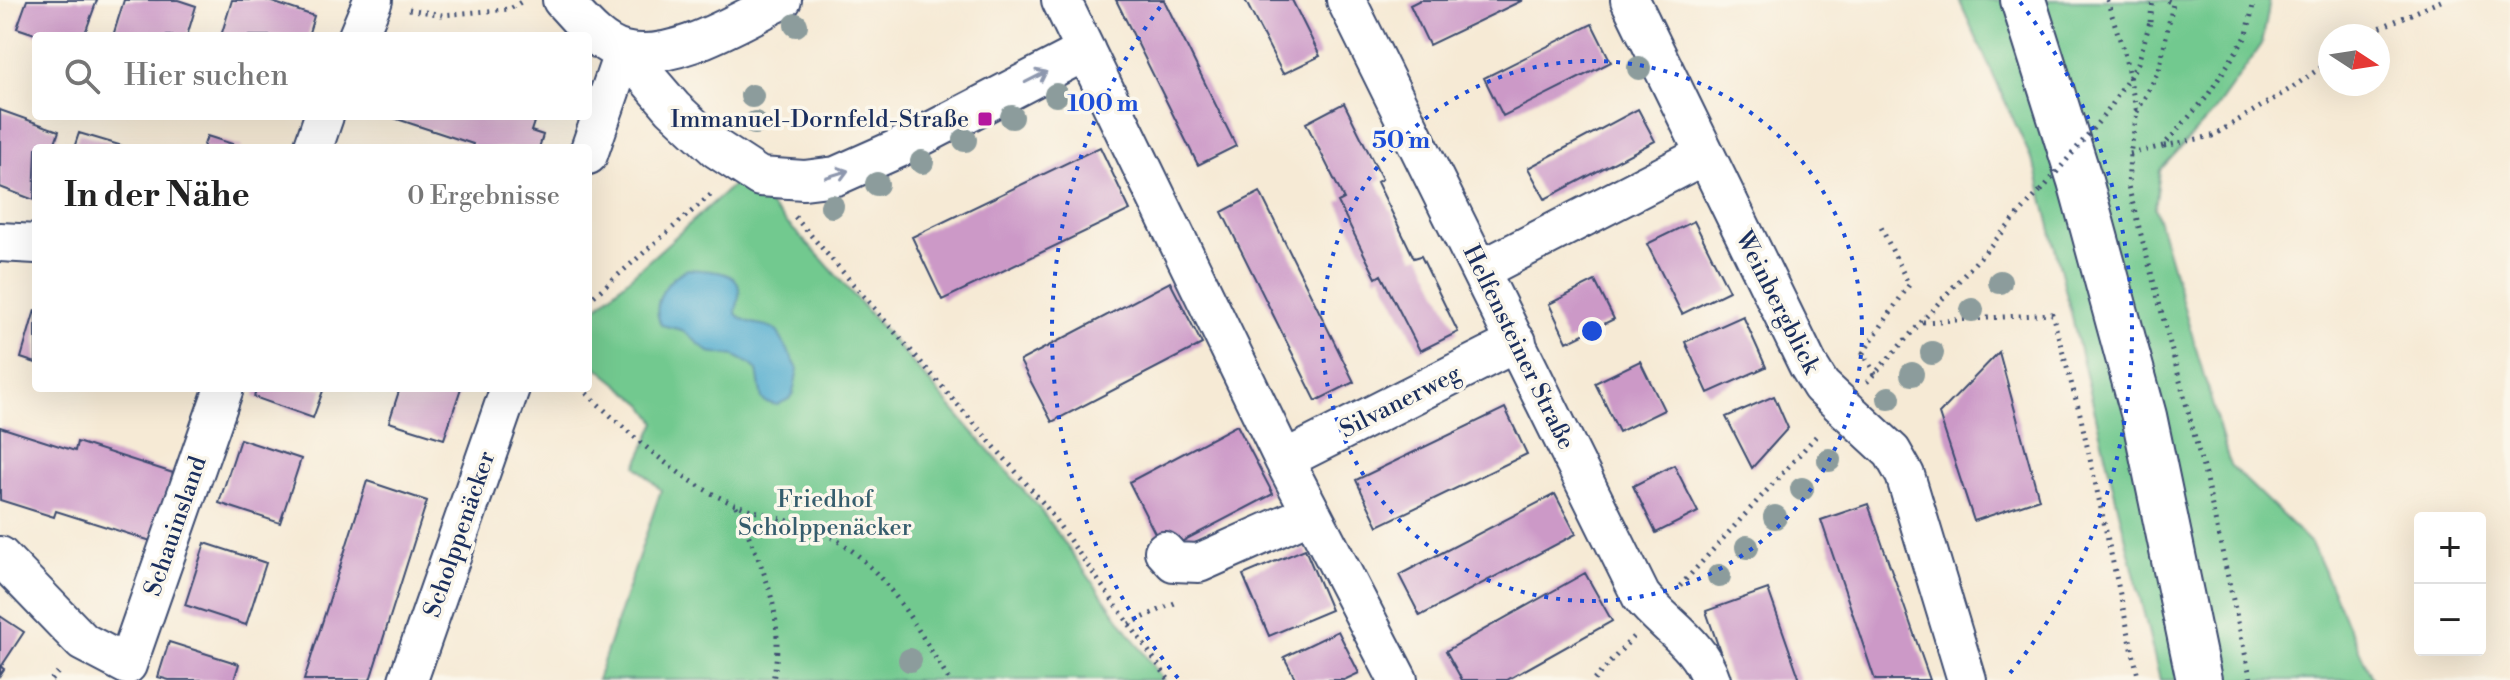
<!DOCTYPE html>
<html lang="de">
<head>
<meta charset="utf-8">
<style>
  :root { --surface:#fff; --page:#f6f6f6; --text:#222; --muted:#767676; --line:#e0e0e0 }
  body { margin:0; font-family:"Libre Bodoni",serif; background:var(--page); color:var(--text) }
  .controls { position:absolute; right:24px; bottom:24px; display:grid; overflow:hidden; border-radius:8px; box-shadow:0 8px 32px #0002 }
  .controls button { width:72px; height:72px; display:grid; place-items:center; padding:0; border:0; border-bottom:2px solid var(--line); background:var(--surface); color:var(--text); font:40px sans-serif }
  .compass { position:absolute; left:2318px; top:24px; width:72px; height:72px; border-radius:50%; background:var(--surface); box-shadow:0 8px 32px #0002; rotate:102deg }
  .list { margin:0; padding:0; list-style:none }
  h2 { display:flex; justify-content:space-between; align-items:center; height:104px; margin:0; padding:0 32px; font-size:34px }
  h2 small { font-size:26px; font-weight:400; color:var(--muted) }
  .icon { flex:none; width:44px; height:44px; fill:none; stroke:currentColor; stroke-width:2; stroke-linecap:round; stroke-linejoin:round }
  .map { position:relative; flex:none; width:2510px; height:680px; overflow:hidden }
  .search { position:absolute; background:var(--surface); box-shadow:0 8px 32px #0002; left:32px; top:32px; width:560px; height:88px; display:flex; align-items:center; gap:20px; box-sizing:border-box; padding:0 28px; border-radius:8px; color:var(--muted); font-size:30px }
  .panel { position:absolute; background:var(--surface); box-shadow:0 8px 32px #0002; left:32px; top:144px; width:560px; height:248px; border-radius:8px }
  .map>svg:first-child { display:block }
</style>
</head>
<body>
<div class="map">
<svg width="2510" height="680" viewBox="0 0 2510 680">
  <rect width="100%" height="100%" fill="#fbf7ec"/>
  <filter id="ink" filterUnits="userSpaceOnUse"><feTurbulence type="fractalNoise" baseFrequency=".0125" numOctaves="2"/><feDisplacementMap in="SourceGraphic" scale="16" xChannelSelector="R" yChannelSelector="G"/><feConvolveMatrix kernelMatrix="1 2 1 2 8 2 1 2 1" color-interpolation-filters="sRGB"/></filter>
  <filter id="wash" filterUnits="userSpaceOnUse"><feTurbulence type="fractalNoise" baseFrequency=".006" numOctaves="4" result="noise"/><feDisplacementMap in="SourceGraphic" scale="32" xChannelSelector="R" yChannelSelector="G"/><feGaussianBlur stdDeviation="1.8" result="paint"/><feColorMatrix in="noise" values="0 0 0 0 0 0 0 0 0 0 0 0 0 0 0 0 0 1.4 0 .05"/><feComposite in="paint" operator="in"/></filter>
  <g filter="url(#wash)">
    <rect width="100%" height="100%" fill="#f6ead5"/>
    <path fill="#72c98f" stroke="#467c76" stroke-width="2" d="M1959 0H2270L2262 44 2213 113 2160 170 2155 208 2230 465 2311 543 2373 680H2160L2036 169Z
      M742 177 821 258 1040 509 1163 680H597L661 490 636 466 656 422 644 405 588 360V315Z"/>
    <path fill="#50abce" stroke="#366d96" stroke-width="2" d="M688 269C703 271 736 269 739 288 741 297 736 306 736 314 753 329 765 321 777 331L798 369 793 393 789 399 777 405 766 402 762 399 757 370 750 364 735 356 709 352 682 330 661 325C650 303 667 277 688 269Z"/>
    <g id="blocks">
      <path fill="#cc99c7" d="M27 0H97L84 36H41L17 28Z
        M124 0H178L196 6 187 36H113Z
        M232 0H266L314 16 308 36H221Z
        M1116 0H1164L1236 146 1198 165Z
        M1245 0H1292L1320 56 1283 74Z
        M1420 0H1523L1429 45 1410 5Z
        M1592 24 1611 62 1503 116 1484 78Z
        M1344 103 1382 179 1377 182 1414 258 1421 256 1458 332 1420 351 1381 275 1376 278 1338 202 1344 199 1306 123Z
        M1638 109 1655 141 1545 199 1528 168Z
        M0 110 59 131 53 148H36L34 200 0 187Z
        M536 116 531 131 543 135 539 148H472L473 144 391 117Z
        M79 133 126 147V148H74Z
        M207 136 242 147V148H203Z
        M1100 147 1130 210 942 300 912 237Z
        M1260 192 1354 382 1316 401 1222 212Z
        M1694 221 1729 291 1682 314 1647 244Z
        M1595 281 1614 319 1567 342 1549 304Z
        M1170 282 1202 344 1052 422 1020 361Z
        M35 310H36V363L21 358Z
        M1743 316 1766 367 1708 393 1685 342Z
        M1999 352 2039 499 1974 521 1939 414Z
        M1640 361 1664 410 1619 432 1595 383Z
        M257 388H324L313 418 254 397Z
        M400 388H461L444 439 389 422Z
        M1774 396 1788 428 1752 468 1726 417Z
        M1505 408 1527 454 1378 526 1356 480Z
        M1237 425 1273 494 1164 551 1129 482Z
        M0 427 75 451 77 442 173 473 151 541 56 511 54 517 0 500Z
        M240 439 301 459 280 523 219 503Z
        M1674 465 1698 512 1656 533 1633 486Z
        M367 481 427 501 370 680H304Z
        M1555 494 1576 534 1420 616 1399 575Z
        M1868 504 1895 580 1930 680H1875L1821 520Z
        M205 543 266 563 246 625 185 605Z
        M1305 549 1331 610 1269 636 1243 575Z
        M1585 573 1612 621 1507 680H1462L1446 651Z
        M1768 589 1800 680H1730L1706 611Z
        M0 616 24 632 1 667 4 669 0 675Z
        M1338 631 1359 673 1344 680H1296L1284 657Z
        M169 642 239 664 234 680H169L158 677Z"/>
    </g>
  </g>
  <g filter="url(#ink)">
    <use href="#blocks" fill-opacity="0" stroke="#3c4b70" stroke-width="2"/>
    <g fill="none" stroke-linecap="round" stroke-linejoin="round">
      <defs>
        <path id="minor" d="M562 0C579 18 599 45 624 51 673 63 739 21 782 0
          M1061 0 1284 460 1398 680
          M1346 0 1641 596C1664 625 1699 643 1711 680
          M1630 0 1808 365 1821 386 1892 452 1905 475 1967 680
          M358 36 373 0
          M624 51 673 108 717 149 760 177 804 180 836 176 899 148 1086 51
          M313 148 324 116
          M588 155 624 51
          M0 242 36 244
          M1481 270 1704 155
          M1284 460 1517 342
          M1164 551 1174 562 1199 563 1311 513
          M0 556 83 642 127 665 224 388
          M408 680 510 388"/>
        <path id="major" d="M2023 0 2080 181 2144 416 2199 680"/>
      </defs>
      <use href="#minor" stroke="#3c4b70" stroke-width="42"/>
      <use href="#major" stroke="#3c4b70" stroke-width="48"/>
      <path stroke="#3c4b70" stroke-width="5" stroke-dasharray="2 6" stroke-linecap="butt" d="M2107 0 2124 52 2137 113 2130 154 2128 186 2205 475 2251 680
        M409 9 442 15 510 9 524 0
        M2150 22 2153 0
        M2367 36 2377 29 2443 0
        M2137 112 2159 71 2173 3 2166 0
        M2164 146 2212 136 2290 89 2330 61
        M2130 154 2163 146 2206 98 2247 35 2254 0
        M795 217 1044 504 1169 680
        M588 301 714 192
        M1923 322 2052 314 2080 414 2139 680
        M1875 374 1863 353 1909 285 1879 223
        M1867 382 2040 191
        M581 388C625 429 681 484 737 505 776 520 822 525 855 553 896 587 921 635 949 680
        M736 506C762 568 787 611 773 680
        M1680 586 1819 433
        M1129 624 1179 601
        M51 680 59 671
        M1594 680 1633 637"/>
      <use href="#minor" stroke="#fff" stroke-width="38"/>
      <use href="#major" stroke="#fff" stroke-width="44"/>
      <path stroke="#3c4b70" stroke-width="5" stroke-dasharray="2 6" stroke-linecap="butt" d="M2041 191 2110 108 2138 63 2150 22"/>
    </g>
    <g fill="#8c9c9c">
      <circle cx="796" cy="25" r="12"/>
      <circle cx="1639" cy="68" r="12"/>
      <circle cx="1056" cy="95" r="12"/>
      <circle cx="752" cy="96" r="12"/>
      <circle cx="1012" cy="117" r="12"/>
      <circle cx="755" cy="123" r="12"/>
      <circle cx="965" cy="140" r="12"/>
      <circle cx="922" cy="162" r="12"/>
      <circle cx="877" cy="184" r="12"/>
      <circle cx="832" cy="206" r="12"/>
      <circle cx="2000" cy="282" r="12"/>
      <circle cx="1972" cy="310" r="12"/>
      <circle cx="1932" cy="353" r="12"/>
      <circle cx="1912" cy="374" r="12"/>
      <circle cx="1889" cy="398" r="12"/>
      <circle cx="1829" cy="460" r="12"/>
      <circle cx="1802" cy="489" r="12"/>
      <circle cx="1775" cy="517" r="12"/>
      <circle cx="1747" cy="547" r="12"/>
      <circle cx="1719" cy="576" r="12"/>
      <circle cx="910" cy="660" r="12"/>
    </g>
    <defs><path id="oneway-shaft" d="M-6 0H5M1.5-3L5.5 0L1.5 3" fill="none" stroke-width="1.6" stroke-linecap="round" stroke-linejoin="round" transform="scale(2)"/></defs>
    <g stroke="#8d97ae">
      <use href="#oneway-shaft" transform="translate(1036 77) rotate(-27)"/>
      <use href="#oneway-shaft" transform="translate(837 174) rotate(-17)"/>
    </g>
  </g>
  <g fill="none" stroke="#1d4ed8" stroke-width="4" stroke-dasharray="4 8">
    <circle cx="1592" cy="331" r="270"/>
    <path d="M1178 678A540 540 0 0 1 1164 2M2020 2A540 540 0 0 1 2006 678"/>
  </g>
  <rect fill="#b5179e" stroke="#fbf7ec" stroke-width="3" x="977" y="111" width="16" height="16" rx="4"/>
  <g text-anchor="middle" stroke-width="7" stroke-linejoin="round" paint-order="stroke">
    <g font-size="24" fill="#1b2f5e" stroke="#fbf7ec" text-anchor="end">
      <text x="969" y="127">Immanuel-Dornfeld-Straße</text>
    </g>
    <g font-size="24" fill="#1b2f5e" stroke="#fbf7ec">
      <text transform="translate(1778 302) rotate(63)" y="8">Weinbergblick</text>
      <text transform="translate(1519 347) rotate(64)" y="8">Helfensteiner Straße</text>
      <text transform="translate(1400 401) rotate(-27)" y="8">Silvanerweg</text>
      <text transform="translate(175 526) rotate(-71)" y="8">Schauinsland</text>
      <text transform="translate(459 534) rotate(-71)" y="8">Scholppenäcker</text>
    </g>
    <g font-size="24" fill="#355d6d" stroke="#fbf7ec">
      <text x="825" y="507">Friedhof<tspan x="825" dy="28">Scholppenäcker</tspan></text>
    </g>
  </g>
  <circle cx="1592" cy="331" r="12" fill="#1d4ed8" stroke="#fbf7ec" stroke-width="4"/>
  <g font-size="24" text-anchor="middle" font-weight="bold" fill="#1d4ed8" stroke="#fbf7ec" stroke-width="7" stroke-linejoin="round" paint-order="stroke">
    <text x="1103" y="111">100 m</text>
    <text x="1401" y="148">50 m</text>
  </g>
</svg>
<div class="controls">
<button>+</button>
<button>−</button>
</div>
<svg class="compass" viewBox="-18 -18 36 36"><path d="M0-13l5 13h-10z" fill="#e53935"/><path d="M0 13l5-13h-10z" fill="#767676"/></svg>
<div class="search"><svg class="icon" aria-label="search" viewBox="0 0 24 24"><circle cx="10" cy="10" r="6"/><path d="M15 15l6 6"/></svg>Hier suchen</div>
<section class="panel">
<h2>In der Nähe<small>0 Ergebnisse</small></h2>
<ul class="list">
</ul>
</section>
</div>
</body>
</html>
